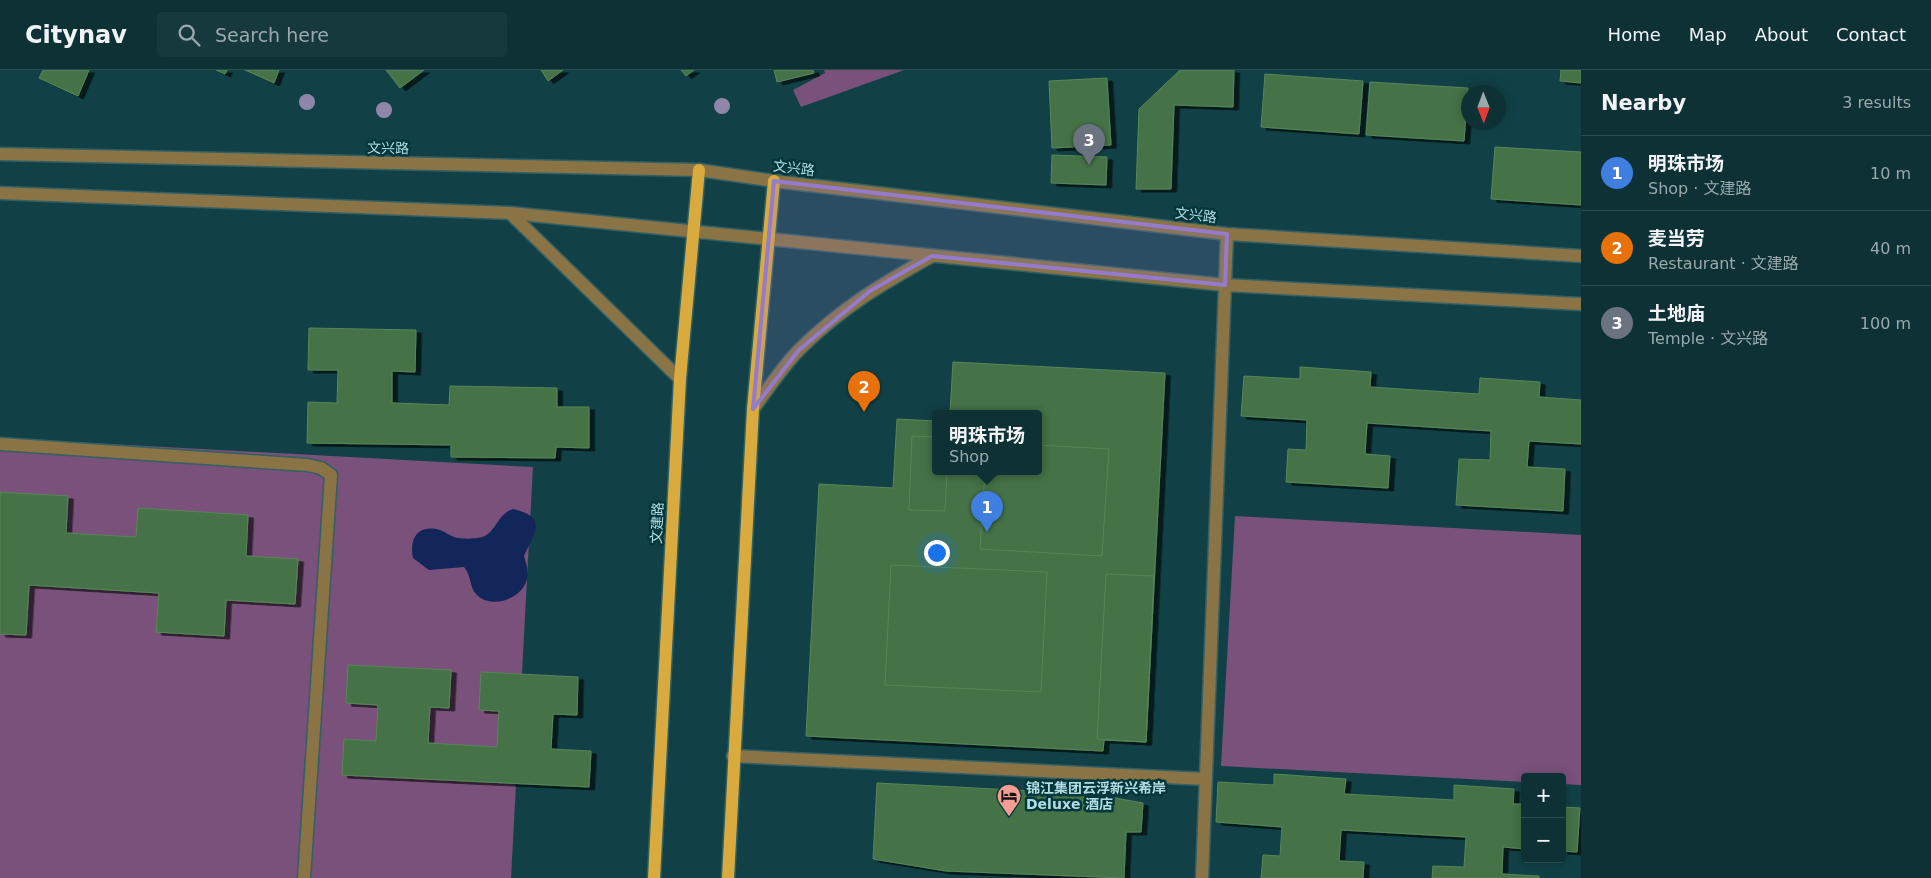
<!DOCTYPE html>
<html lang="en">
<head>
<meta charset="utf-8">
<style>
  :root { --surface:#0d3134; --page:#16393c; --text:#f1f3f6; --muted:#9aa9ac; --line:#2d4c4f; --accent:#8bbbb9 }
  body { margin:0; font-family:"DejaVu Sans","Noto Sans SC",sans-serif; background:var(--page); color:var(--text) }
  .controls { position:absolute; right:15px; bottom:15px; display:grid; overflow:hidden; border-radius:5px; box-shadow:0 2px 12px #0003 }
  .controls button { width:45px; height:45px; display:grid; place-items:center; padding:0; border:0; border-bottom:1px solid var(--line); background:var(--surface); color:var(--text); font:25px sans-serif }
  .compass { position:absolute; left:1461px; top:15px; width:45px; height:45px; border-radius:50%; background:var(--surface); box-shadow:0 2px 12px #0003; rotate:179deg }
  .you { position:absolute; left:936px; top:482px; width:18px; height:18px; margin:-12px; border:4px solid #fff; border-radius:50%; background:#1a73e8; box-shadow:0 0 0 8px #1a73e833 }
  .badge { display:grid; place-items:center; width:32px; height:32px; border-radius:50%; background:var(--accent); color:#fff; font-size:16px; font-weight:700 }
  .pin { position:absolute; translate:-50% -41px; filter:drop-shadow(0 1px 2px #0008) }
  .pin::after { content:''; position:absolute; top:26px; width:18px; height:15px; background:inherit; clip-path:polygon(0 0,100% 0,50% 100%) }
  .popup { position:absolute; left:932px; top:340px; width:110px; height:65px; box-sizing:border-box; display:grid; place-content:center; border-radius:5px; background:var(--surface); filter:drop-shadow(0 1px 4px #0005); font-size:16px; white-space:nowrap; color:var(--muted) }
  .popup b { font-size:19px; color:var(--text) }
  .popup::after { content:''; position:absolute; left:50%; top:100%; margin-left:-10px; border:10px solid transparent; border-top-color:var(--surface) }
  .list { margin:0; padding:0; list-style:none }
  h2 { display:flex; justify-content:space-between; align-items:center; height:65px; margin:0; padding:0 20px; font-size:21px }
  h2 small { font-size:16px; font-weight:400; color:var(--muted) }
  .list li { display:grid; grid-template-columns:32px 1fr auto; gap:15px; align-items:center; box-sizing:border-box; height:75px; padding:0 20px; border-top:1px solid var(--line) }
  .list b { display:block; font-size:19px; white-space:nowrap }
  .list p { margin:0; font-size:16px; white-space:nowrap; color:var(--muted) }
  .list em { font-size:16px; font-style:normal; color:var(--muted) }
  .icon { flex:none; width:28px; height:28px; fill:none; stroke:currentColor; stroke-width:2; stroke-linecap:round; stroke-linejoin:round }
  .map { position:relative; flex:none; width:1581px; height:808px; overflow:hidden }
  header { display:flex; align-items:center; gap:30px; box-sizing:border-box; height:70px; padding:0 25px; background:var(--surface); border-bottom:1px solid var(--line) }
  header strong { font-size:24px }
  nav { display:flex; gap:28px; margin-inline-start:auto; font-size:18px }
  .search { width:350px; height:45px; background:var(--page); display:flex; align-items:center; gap:12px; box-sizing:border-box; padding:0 18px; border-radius:5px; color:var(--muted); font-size:19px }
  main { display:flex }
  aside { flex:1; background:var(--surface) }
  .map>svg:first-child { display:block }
</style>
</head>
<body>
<header>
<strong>Citynav</strong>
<div class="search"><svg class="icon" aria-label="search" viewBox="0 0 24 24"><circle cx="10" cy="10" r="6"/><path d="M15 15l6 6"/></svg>Search here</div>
<nav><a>Home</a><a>Map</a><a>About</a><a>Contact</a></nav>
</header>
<main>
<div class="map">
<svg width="1581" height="808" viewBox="0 0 1581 808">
  <defs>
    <filter id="shadow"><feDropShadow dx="5.5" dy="3" stdDeviation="0" flood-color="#0009"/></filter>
  </defs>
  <rect width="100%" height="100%" fill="#114146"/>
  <path fill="#79517b" d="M824 0H904L801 37 793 20 825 3Z
    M0 368 533 397 511 808H0Z
    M1235 446 1581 465V715L1562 714V707H1525V712L1221 696Z"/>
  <path fill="#12265a" d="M513 439C548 447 535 462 524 486 526 493 529 501 527 509 523 528 492 540 477 525 469 518 472 506 464 497L429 500 413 488C409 468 418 454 440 460 446 462 451 467 458 468 465 469 475 469 482 467 496 463 497 444 513 439Z"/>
  <path fill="#447246" stroke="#588759" filter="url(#shadow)" d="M43 0H89L78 26 39 8Z
    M216 0H227L225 4Z
    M245 0H279L274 13Z
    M386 0H424L400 18Z
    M541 0H563L548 11Z
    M681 0H694L686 6Z
    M774 0H813L814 3 777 12Z
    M1180 0H1234L1233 37 1174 35 1171 119H1136L1139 39Z
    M1561 0H1581V13L1560 11Z
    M1265 4 1363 11 1359 64 1261 57Z
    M1107 8 1111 75 1052 78 1049 11Z
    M1370 12 1468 18 1464 71 1366 65Z
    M1495 77 1581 82V135L1491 129Z
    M1052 85 1107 87 1106 115 1051 113Z
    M309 258 416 260 415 302 392 301V333L449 335 450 316 557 318V337H589V378L556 377 555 388 451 387V375L307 373 308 332 337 333 338 300H308Z
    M953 292 1165 303 1146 672 1104 670 1103 681 806 666 819 414 893 418 897 349 936 351V401H1038V343H950Z
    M1300 297 1371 302 1370 317 1479 324 1480 308 1540 312 1539 327 1581 330V374L1529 371 1527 397 1565 399 1563 441 1456 435 1459 389 1490 390 1491 361 1367 353 1365 384 1390 386 1388 418 1286 412 1288 379 1306 380 1307 350 1241 346 1244 306 1300 309Z
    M912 366 936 367V401H947L945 441 909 440Z
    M1038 375 1109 379 1102 486 980 479 985 401H1038Z
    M0 422 68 426 66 463 136 467 138 438 248 445 246 486 298 489 295 534 226 530 224 566 156 562 159 523 29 515 26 565 0 564Z
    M891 495 1047 502 1041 622 885 615Z
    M1106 504 1154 506 1146 672 1097 669Z
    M348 595 451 600 449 638 430 637 428 673 497 677 499 641 479 640 481 602 578 607 577 645 553 644 551 679 591 681 589 717 342 705 344 669 376 671 378 635 346 633Z
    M1274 704 1346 709 1344 724 1454 730V715L1514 719 1513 734H1525V779L1503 777 1502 804 1539 806V808H1432L1433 796 1464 797 1466 767 1341 760 1339 791 1364 792 1363 808H1261L1263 785 1280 786 1282 757 1216 752 1218 712 1274 715Z
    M877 713 1093 724 1143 733 1141 762H1126L1124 808 946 801 873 789Z
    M1562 737 1580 738 1577 782 1562 781Z"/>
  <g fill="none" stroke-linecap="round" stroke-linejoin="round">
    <defs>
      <path id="minor" d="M0 84 699 100 774 111 1227 164 1581 186
        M0 123 510 143 1225 215 1581 234
        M510 143 680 309
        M753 339C768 319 783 296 800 279 841 238 882 214 932 186
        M0 374 307 395 321 398 331 405 304 808
        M733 686 1206 709
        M1202 808 1227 164"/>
      <path id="major" d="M654 808 680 309 699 100
        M728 808 753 339 774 111"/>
    </defs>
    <use href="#minor" stroke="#326065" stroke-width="15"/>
    <use href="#major" stroke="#326065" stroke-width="15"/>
    <use href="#minor" stroke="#8a7344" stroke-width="12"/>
    <use href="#major" stroke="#d9aa3d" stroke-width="12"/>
  </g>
  <g fill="#9086a9">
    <circle cx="307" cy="32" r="8"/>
    <circle cx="722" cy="36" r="8"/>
    <circle cx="384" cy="40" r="8"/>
  </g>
  <path fill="#957bce" fill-opacity="0.2" stroke="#957bce" stroke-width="4" stroke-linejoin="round" d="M774 111 1227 164 1225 215 932 186 870 221 799 280 753 339Z"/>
  <defs>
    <symbol id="hotel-pin" viewBox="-11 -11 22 30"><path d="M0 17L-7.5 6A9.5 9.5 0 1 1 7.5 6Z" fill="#f59c94" stroke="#02373c"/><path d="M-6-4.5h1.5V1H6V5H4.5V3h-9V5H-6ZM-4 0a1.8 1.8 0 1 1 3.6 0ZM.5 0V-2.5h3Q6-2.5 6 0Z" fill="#111"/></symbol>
  </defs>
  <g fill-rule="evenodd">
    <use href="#hotel-pin" x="995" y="712" width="28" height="38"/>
  </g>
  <g text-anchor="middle" stroke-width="5" stroke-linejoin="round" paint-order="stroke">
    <g font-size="14" fill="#b4dce1" stroke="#02373c">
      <text transform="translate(388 78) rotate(1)" y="5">文兴路</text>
      <text transform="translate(794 98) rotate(7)" y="5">文兴路</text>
      <text transform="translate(1196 145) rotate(7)" y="5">文兴路</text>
      <text transform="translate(657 453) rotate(-87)" y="5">文建路</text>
    </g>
    <g font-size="14" font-weight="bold" fill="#b4dce1" stroke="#02373c" text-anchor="start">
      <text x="1026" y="723">锦江集团云浮新兴希岸<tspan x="1026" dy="16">Deluxe 酒店</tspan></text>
    </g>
  </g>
</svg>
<div class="controls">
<button>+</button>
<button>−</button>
</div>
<svg class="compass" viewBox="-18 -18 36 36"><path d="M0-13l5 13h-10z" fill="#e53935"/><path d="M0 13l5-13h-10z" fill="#9aa9ac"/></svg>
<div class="you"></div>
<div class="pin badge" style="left:987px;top:462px;background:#3f7fe0">1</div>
<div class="popup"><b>明珠市场</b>Shop</div>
<div class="pin badge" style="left:864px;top:342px;background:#e8710a">2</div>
<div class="pin badge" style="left:1089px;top:95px;background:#6b7280">3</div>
</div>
<aside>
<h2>Nearby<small>3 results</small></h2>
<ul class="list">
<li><span class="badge" style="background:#3f7fe0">1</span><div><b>明珠市场</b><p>Shop · 文建路</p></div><em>10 m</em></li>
<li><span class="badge" style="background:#e8710a">2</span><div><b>麦当劳</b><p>Restaurant · 文建路</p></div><em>40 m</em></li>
<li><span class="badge" style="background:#6b7280">3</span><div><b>土地庙</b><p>Temple · 文兴路</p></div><em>100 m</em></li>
</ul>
</aside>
</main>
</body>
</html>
